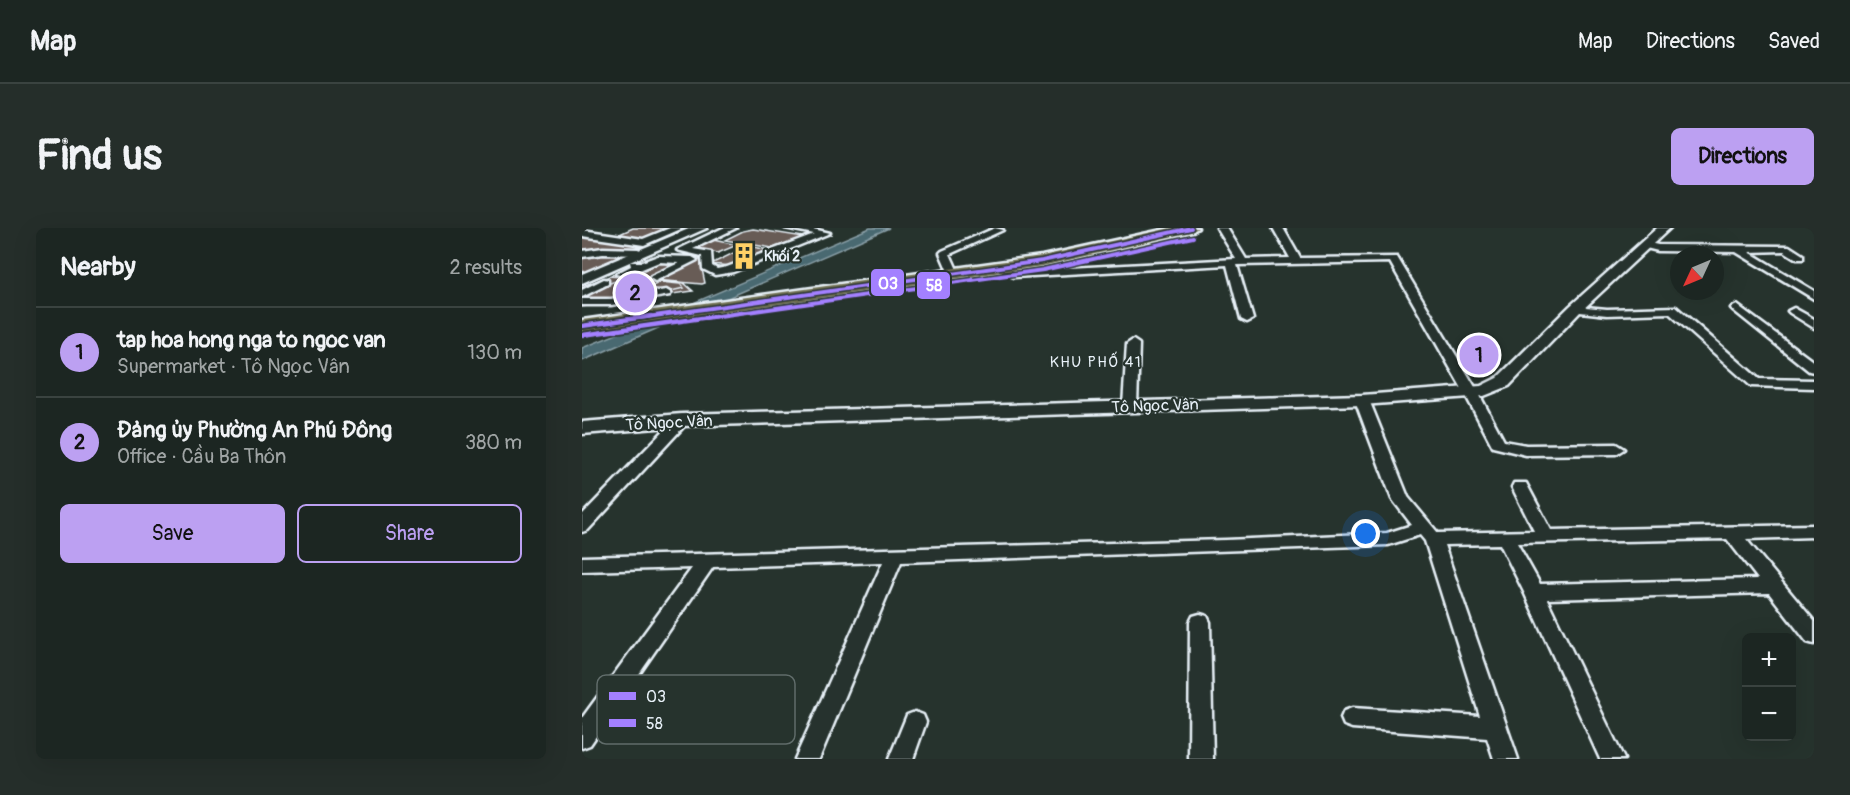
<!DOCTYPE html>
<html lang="en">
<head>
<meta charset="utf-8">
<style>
  :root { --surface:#1c2622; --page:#252e2a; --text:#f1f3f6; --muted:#a0a5a5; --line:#3a4340; --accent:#bca0f2 }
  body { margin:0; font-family:Pangolin,sans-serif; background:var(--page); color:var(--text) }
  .controls { position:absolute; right:18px; bottom:18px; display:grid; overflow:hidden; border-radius:9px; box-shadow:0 6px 24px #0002 }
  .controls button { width:54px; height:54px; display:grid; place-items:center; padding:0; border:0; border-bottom:2px solid var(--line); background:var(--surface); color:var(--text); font:30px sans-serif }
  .compass { position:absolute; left:1088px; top:18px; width:54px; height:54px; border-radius:50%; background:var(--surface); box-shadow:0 6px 24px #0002; rotate:226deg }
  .you { position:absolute; left:784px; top:306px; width:21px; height:21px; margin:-15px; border:4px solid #fff; border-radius:50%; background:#1a73e8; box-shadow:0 0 0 9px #1a73e833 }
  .badge { display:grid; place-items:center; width:39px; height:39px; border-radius:50%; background:var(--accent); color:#111; font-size:20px; font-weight:700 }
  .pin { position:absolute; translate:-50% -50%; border:3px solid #fff; box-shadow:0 2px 6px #0006 }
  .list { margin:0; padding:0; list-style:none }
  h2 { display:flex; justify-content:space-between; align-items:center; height:78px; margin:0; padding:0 24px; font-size:26px }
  h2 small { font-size:20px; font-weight:400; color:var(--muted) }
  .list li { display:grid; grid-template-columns:39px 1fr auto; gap:18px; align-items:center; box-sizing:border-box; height:90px; padding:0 24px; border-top:2px solid var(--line) }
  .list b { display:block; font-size:22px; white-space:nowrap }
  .list p { margin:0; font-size:20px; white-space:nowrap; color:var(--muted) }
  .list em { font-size:20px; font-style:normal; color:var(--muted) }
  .actions { display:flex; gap:12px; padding:18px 24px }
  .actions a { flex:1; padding:14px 0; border:2px solid var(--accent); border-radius:9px; text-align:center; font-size:21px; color:var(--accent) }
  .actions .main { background:var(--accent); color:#111 }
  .map { position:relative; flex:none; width:1232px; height:531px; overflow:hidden; border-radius:9px }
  header { display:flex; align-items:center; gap:36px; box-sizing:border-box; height:84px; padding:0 30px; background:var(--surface); border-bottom:2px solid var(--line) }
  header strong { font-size:28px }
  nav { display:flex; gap:33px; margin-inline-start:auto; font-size:21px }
  .intro { display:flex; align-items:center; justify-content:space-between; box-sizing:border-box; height:144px; padding:0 36px }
  h1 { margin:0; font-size:42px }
  .button { padding:15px 27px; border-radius:9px; background:var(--accent); color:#111; font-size:21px; font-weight:700 }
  main { display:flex; gap:36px; padding:0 36px }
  aside { flex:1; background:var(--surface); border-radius:9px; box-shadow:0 6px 24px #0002 }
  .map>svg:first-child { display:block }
</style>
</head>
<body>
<header>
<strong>Map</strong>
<nav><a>Map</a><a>Directions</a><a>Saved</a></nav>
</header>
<div class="intro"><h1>Find us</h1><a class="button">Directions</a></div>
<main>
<aside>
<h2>Nearby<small>2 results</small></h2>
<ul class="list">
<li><span class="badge">1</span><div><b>tap hoa hong nga to ngoc van</b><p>Supermarket · Tô Ngọc Vân</p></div><em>130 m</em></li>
<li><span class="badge">2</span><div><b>Đảng ủy Phường An Phú Đông</b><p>Office · Cầu Ba Thôn</p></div><em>380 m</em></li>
</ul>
<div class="actions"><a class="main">Save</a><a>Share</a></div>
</aside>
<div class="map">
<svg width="1232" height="531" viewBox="0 0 1232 531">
  <rect width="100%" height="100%" fill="#26332d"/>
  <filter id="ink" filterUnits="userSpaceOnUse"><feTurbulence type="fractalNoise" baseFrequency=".0167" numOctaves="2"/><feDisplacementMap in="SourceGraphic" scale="12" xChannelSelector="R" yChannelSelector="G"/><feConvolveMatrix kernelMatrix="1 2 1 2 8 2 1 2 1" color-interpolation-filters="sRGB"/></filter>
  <g filter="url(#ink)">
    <path fill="#4a6971" stroke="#899fa7" stroke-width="1.5" d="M288 0H307L0 133V120L90 84Z"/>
    <path fill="#685c57" stroke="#e8f1f8" stroke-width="1.5" d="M51 0H88L58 12 31 9Z
      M171 1 222 9 196 21 143 12 161 3Z
      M0 8 68 17 67 20 0 49Z
      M131 12 155 17 136 25 111 20Z
      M166 18 192 23 157 39 129 36Z
      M117 27 123 55 120 56 27 48 72 29Z
      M81 31 104 34 77 43 82 44 70 50 47 47 58 41 62 42Z
      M28 48 102 55 111 63 0 79V58Z
      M36 52 69 55 61 59H65L36 72 24 71 20 73 2 69 23 57Z
      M78 54 98 56 102 60 89 63 67 60Z"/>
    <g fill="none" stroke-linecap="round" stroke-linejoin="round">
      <defs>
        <path id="minor" d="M88 0H101L62 17 0 8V2L61 11Z
          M141 0H154L111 21 129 24 130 38 135 41 145 39 232 6 203 0H227L248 5 151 44 133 47 121 41 120 28 95 22Z
          M413 0 421 2 368 26 377 46 368 48 358 25 360 23Z
          M635 0H645L664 31 708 30 691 0H701L718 30 815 29 896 164 922 213 944 217 1034 216 1042 221 1034 226 944 227 911 219 882 164 808 34 655 37 671 91 665 94 659 91 645 37 432 49 407 40 412 37 433 43 654 31Z
          M1063 14 1076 17 1207 18 1221 27V31H1215L1202 23 1167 24 1232 63V71L1154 24 1076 23 1060 19V15Z
          M21 20 56 21 61 24 56 27 21 26 0 29V23Z
          M76 28 110 29 115 32 73 53 68 50 69 48 97 35 77 34 43 48 34 46 49 38 48 34H60Z
          M22 51 26 52V56L0 69V62Z
          M84 62 89 65 88 67 29 77H0V71H29Z
          M1155 77 1232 134V144L1227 143 1151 82 1149 80Z
          M993 78 1025 81 1094 79 1177 151 1232 152V160L1169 158 1087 85 1025 87 989 83V79Z
          M1212 80 1232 91V100L1208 85 1206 83Z
          M551 112 557 116 555 178 548 182 541 178 545 116Z
          M780 168 787 172 826 269 856 305 952 303 930 259 932 255H944L969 302 1232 297V309L1164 311 1232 393V416L1225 414 1187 365 965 371 1042 531H1018L942 364 918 316 862 317 936 531H912L905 510 770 500 762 497 759 490 762 483 770 480 898 488 843 313 838 307 806 317 319 334 237 531H213L301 334 131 339 8 517 0 520V490L110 340 0 343V329L644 312 805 305 830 297 810 271 773 172ZM1145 311 1176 351 958 356 935 315Z
          M100 188 107 192 105 195 6 302 0 304V287L95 189Z
          M618 386 625 388 628 394 631 531H607L608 394 611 388Z
          M333 484 341 487 344 494 331 531H307L325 487Z"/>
        <path id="tertiary" d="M109 0H125L0 55V46Z
          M1075 0H1088L998 84 927 158 902 168 780 177 100 198 0 206V194L100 186 780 167 899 158 915 150 988 78Z"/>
        <path id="primary" d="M589 0H616L609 4 460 38 0 104V92L460 28Z"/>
      </defs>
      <use href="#minor" stroke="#e8f1f8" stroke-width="5"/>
      <use href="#tertiary" stroke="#e8f1f8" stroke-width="5"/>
      <use href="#primary" stroke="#e8f1f8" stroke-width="5"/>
      <use href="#minor" fill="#26332d" fill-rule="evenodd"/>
      <use href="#tertiary" fill="#26332d" fill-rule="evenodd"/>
      <use href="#primary" fill="#706f52" fill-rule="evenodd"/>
      <defs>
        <path id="bus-1-far1" d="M58 90 460 33 609 0"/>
        <path id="bus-1" d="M0 98 69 88"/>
        <path id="bus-2-far1" d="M123 90 461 42 611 9"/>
        <path id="bus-2" d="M1 107 134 88"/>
      </defs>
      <use href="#bus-1-far1" stroke="#26332d" stroke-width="7"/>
      <use href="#bus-1" stroke="#26332d" stroke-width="8"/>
      <use href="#bus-2-far1" stroke="#26332d" stroke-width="7"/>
      <use href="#bus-2" stroke="#26332d" stroke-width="8"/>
      <use href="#bus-1-far1" stroke="#a380ff" stroke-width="4"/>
      <use href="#bus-1" stroke="#a380ff" stroke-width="4.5"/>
      <use href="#bus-2-far1" stroke="#a380ff" stroke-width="4"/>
      <use href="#bus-2" stroke="#a380ff" stroke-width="4.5"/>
    </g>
  </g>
  <defs>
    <symbol id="building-bare" viewBox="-9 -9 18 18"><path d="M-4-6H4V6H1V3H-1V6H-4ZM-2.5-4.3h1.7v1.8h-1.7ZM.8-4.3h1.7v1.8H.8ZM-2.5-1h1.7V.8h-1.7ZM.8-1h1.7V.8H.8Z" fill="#ffd166" stroke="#26332d" stroke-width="2.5" paint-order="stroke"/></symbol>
  </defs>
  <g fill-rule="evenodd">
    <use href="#building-bare" x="143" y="9" width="38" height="38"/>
  </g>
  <g text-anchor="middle" stroke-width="4.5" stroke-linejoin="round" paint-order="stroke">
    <g font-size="14" font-weight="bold" fill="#e8f1f8" stroke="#26332d" text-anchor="start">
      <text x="182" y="33">Khối 2</text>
    </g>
    <g font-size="15" letter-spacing="1.5" fill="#e8f1f8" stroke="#26332d">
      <text x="514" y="139">KHU PHỐ 41</text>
    </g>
    <g font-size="16" fill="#e8f1f8" stroke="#26332d">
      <text transform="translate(573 177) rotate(-2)" y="6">Tô Ngọc Vân</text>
      <text transform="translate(87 194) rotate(-3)" y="6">Tô Ngọc Vân</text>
    </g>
  </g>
  <rect x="15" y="447" width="198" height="69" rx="9" fill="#26332d" stroke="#606c6a" stroke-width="1.5"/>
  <rect x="27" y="464" width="27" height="8" fill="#a380ff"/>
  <rect x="27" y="491" width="27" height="8" fill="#a380ff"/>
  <g font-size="16" fill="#e8f1f8">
    <text x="64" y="474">03</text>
    <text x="64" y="501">58</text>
  </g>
  <g stroke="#26332d" stroke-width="2">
    <rect x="288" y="40" width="35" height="29" rx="6" fill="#a380ff"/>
    <rect x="334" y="43" width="35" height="29" rx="6" fill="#a380ff"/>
  </g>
  <g font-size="16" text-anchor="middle" font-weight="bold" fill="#fff">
    <text x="306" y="61">03</text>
    <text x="352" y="63">58</text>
  </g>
</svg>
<div class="controls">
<button>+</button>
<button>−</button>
</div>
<svg class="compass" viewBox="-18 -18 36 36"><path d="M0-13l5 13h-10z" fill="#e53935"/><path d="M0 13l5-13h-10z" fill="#a0a5a5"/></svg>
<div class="you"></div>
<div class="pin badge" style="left:897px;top:127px">1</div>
<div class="pin badge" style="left:53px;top:65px">2</div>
</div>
</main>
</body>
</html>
